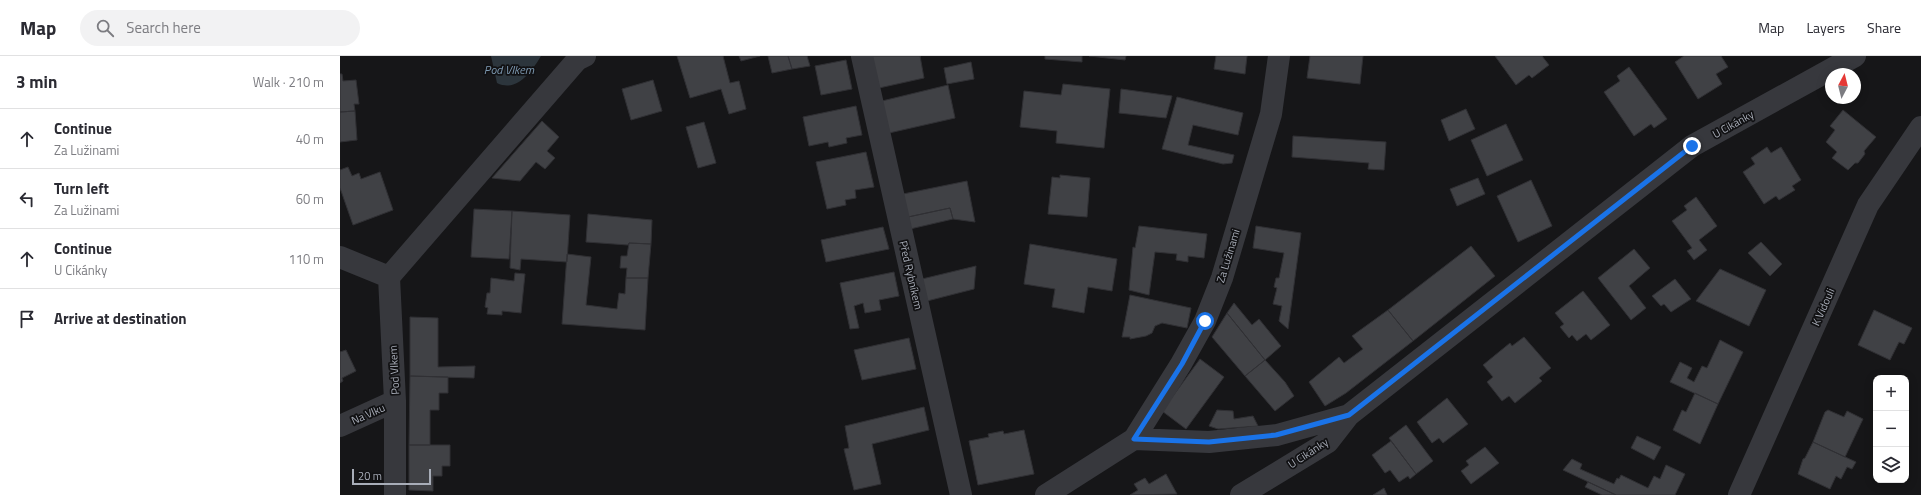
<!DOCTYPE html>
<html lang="en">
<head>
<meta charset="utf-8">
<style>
  :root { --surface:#fff; --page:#f2f2f3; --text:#2b2b33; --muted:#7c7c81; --line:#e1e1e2 }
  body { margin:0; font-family:"Titillium Web",sans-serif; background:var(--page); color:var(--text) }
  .controls { position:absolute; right:12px; bottom:12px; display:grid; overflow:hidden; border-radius:8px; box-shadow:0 2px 10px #0003 }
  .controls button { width:36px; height:36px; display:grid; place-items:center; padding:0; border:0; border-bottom:1px solid var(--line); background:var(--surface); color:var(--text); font:20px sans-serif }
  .compass { position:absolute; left:1485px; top:12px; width:36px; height:36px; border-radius:50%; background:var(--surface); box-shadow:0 2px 10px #0003; rotate:7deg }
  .scale { position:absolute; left:12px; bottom:10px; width:79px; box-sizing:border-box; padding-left:4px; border:2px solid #a8adb8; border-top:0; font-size:11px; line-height:14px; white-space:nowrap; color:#a8adb8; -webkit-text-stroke:3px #111113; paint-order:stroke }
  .stop { position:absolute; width:12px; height:12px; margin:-9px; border:3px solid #1a73e8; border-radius:50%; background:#fff }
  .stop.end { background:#1a73e8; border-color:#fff; box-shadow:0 1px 4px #0008 }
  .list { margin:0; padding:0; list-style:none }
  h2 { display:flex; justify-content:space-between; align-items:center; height:52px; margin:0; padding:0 16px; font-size:17px }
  h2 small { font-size:13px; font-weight:400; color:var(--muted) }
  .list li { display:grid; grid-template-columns:26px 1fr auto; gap:12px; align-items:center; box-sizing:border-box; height:60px; padding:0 16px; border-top:1px solid var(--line) }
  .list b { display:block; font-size:15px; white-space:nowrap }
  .list p { margin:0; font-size:13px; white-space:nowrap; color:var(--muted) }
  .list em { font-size:13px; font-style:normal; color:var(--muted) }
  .icon { flex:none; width:22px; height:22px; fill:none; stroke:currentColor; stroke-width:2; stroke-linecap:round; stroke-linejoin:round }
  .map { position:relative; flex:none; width:1581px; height:439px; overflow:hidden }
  header { display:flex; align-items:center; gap:24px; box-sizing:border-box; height:56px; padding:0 20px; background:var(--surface); border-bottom:1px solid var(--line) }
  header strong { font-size:19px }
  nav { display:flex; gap:22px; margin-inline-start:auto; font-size:14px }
  .search { width:280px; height:36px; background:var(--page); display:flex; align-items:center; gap:10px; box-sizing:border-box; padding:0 14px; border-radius:22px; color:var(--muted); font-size:15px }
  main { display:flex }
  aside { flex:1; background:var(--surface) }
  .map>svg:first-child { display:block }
</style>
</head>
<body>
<header>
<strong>Map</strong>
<div class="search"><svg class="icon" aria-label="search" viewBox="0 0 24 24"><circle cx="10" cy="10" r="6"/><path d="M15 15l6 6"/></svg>Search here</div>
<nav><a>Map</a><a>Layers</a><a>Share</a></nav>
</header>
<main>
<aside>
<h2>3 min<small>Walk · 210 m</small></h2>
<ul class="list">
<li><svg class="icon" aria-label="ahead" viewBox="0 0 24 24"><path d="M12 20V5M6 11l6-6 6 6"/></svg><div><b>Continue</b><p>Za Lužinami</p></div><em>40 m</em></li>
<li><svg class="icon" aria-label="left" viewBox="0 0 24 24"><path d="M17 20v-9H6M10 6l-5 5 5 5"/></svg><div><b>Turn left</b><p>Za Lužinami</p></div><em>60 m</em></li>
<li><svg class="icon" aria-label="ahead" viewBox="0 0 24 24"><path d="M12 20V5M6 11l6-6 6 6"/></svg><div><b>Continue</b><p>U Cikánky</p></div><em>110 m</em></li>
<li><svg class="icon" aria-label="arrive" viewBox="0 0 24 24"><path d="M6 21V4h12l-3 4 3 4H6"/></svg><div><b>Arrive at destination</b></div></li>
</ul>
</aside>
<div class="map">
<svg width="1581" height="439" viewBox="0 0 1581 439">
  <rect width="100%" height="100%" fill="#161618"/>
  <path fill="#2c353c" d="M151 0H201C192 15 177 37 157 27Z"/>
  <path fill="#404145" stroke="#303034" d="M337 0H383L390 27 399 25 406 53 389 58 381 33 350 42Z
    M399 0H420L401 5Z
    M428 0H448L452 13 432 17Z
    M448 0H467L470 10 452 13Z
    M532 0H581H580L584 22 539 32Z
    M705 0H742V6L705 3Z
    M749 0H786L785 4Z
    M876 0H907L905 18 874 13Z
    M970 0H1023L1020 28 967 22Z
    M1155 0H1202L1209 9 1192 22 1189 19 1176 29Z
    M1344 0H1381L1388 11 1376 18 1382 28 1358 43 1335 6Z
    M506 4 512 33 481 39 475 10Z
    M631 6 634 23 607 28 604 12Z
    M1289 11 1327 63 1314 72 1311 68 1294 80 1264 36 1280 25 1277 20Z
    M0 18H2L3 25 16 24 19 48H14L15 55 0 56Z
    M313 24 322 55 291 64 282 33Z
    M723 28 770 33 764 92 716 87 717 75 680 71 684 35 721 39Z
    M608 29 615 62 549 77 542 45Z
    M781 33 832 40 826 62 779 57Z
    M837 41 903 57 898 79 853 69 848 89 894 99 892 107 883 108 822 93Z
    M516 50 522 79 506 82 507 87 489 91 488 86 469 90 463 61Z
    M1126 53 1135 73 1109 85 1101 64Z
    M1503 54 1536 81 1524 95 1525 98 1518 107H1515L1508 114 1492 102 1497 96 1486 86 1495 74 1490 70Z
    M15 55 17 84 0 86V56Z
    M202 65 219 81 207 95 215 102 205 113 196 106 180 125 152 122Z
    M364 66 376 107 358 112 346 71Z
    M1166 68 1183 104 1147 120 1131 84Z
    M953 80 1046 86 1044 114 1028 113 1029 107 952 101Z
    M1427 91 1431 97 1441 91 1461 124 1452 130 1455 134 1439 144 1436 140 1424 148 1403 116 1415 108 1411 102Z
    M526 96 534 131 515 134 516 142 505 144 506 149 487 153 476 106Z
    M8 111 12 120 19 117 21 123 40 116 53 154 13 169 0 132V114Z
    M720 119 750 122 747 161 708 158 712 121 720 122Z
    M1138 122 1145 138 1117 150 1110 133Z
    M1191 124 1212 170 1178 186 1157 140Z
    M627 125 635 166 613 163 610 152 568 161 563 138Z
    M1356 141 1377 170 1359 184 1367 194 1354 204 1347 195 1352 192 1332 165 1347 154 1344 150Z
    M610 152 613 163 570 173 568 161Z
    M134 153 172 155 169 203 131 201Z
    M172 155 230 159 227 206 181 203 180 214 170 212Z
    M248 158 312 164 311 188 289 187 288 189 246 186Z
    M799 170 867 178 864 202 848 200V206L836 204 837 198 815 196 809 239 789 234 793 191 795 192Z
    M916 170 961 177 948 273 939 265 942 250 933 248 937 232 934 231 936 222H939L944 197 913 192Z
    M543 171 549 193 486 206 481 184Z
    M1421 186 1442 208 1430 220 1408 197Z
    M289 187 311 188 308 222H286L287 212H280L281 200H287Z
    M690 188 777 203 772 235 748 231 744 257 712 251 715 233 684 228Z
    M1131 190 1155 220 1073 285 1048 254Z
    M1294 193 1310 212 1289 230 1306 252 1291 264 1258 222Z
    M227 198 251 201 246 249 277 253 279 237 285 238 286 222H308L305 274 222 268Z
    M636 210 634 233 587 245 582 223Z
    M1380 213 1426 234 1409 270 1356 245Z
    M554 216 559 240 539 244 541 254 525 257 523 247 514 250 519 272 510 273 500 227Z
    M175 217 185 218 181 257 162 255V259L147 258 148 252 145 251 147 237H150L151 222 174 225Z
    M1335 223 1351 243 1331 256 1324 248 1321 250 1312 240Z
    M1243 235 1270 269 1251 284 1246 278 1237 285 1232 279 1229 282 1220 271 1224 268 1215 257Z
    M790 239 851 252 847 272 822 267 815 270 812 277 806 280 790 283V281H782Z
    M894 247 912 269 919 263 941 290 925 304 887 257Z
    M1048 254 1073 285 1006 337 985 350 969 326 999 301 1004 307 1023 293 1012 280Z
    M1534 254 1572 272 1564 288 1559 286 1550 304 1518 289Z
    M887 257 925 304 905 320 872 281Z
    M70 261 98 262V311L135 310 134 322 70 320Z
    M1184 281 1211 312 1199 322 1202 325 1175 347 1169 340 1162 345 1147 326 1153 321 1143 309 1170 287 1172 290Z
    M569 282 576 313 522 324 514 294Z
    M1380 284 1403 296 1378 348 1330 326 1340 306 1352 312 1347 322 1354 326 1362 310 1367 312Z
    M6 294 16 315 2 322 3 325 0 327V296Z
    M860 303 884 321 846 373 822 355Z
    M925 304 945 326 954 340 935 355 905 320Z
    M70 320 108 321V337H99V354H90V389H69Z
    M1355 337 1378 348 1360 388 1333 374 1342 354 1346 356Z
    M1107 342 1128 368 1103 387 1099 382 1092 387 1077 366Z
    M584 351 589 374 532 388 541 428 514 434 504 393 509 392 505 370Z
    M877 354 893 355 894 363 913 360 918 370 878 373 869 370Z
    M1488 354 1504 361 1507 355 1523 363 1505 401 1473 386 1485 356Z
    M1066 369 1093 405 1076 418 1049 382Z
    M684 374 694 418 638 429 629 385 649 381 648 378 663 375 664 378Z
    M1297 380 1321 391 1314 404 1291 392Z
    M1051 385 1076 418 1070 423 1068 420 1059 426 1050 414 1045 417 1032 399Z
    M1473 386 1516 406 1512 413 1507 411 1501 423 1496 420 1490 433 1458 418 1463 403 1465 402Z
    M69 389H110V410H102V420H93V435L69 434Z
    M1145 391 1159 407 1131 428 1121 415 1129 409 1126 405Z
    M1232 403 1242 408 1240 413 1274 428 1277 422 1279 423 1281 419 1308 432 1314 420 1320 423 1326 409 1345 418 1335 439H1276L1223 414Z
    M826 418 837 438 790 439 798 434 794 428 805 422 809 428Z
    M1248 426 1276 439H1262L1245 431Z
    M1044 432 1047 439H1033Z"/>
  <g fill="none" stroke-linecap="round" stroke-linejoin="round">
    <path stroke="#37383d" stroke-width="22" d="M522 0 621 439
      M0 201 49 221
      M0 370 55 345
      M794 383 869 386 937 379 1009 359
      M55 439V345L49 221 237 4 245 0
      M706 439 794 383 841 308 865 265 882 222 931 58 939 0
      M901 439 988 386 1009 359 1352 90 1515 0"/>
    <path stroke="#37383d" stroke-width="22" d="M1399 439 1528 149 1581 71"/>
  </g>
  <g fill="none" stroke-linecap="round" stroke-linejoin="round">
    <path stroke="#1a73e8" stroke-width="5" d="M865 265 842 308 794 383 869 386 936 379 1009 359 1352 90"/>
  </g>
  <g text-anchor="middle" stroke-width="3.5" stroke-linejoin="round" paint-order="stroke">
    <g font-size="11" fill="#a8adb8" stroke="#111113">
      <text transform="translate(1393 68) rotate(-29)" y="4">U Cikánky</text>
      <text transform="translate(888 200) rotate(-73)" y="4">Za Lužinami</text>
      <text transform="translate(571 219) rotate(77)" y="4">Před Rybníkem</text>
      <text transform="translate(1483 251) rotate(-66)" y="4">K Vidouli</text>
      <text transform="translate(54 314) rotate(-93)" y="4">Pod Vlkem</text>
      <text transform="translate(28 358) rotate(-24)" y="4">Na Vlku</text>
      <text transform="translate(968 397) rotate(-33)" y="4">U Cikánky</text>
    </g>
    <g font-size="12" font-style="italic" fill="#7f9bb3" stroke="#111113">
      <text x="169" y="18">Pod Vlkem</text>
    </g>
  </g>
</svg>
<div class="controls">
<button>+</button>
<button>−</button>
<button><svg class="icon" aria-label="layers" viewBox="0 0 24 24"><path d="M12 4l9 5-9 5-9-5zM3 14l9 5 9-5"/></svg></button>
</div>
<svg class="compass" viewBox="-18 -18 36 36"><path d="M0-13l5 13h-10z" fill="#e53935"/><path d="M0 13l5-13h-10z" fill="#7c7c81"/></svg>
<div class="scale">20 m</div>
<div class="stop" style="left:865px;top:265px"></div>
<div class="stop end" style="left:1352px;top:90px"></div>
</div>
</main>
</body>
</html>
